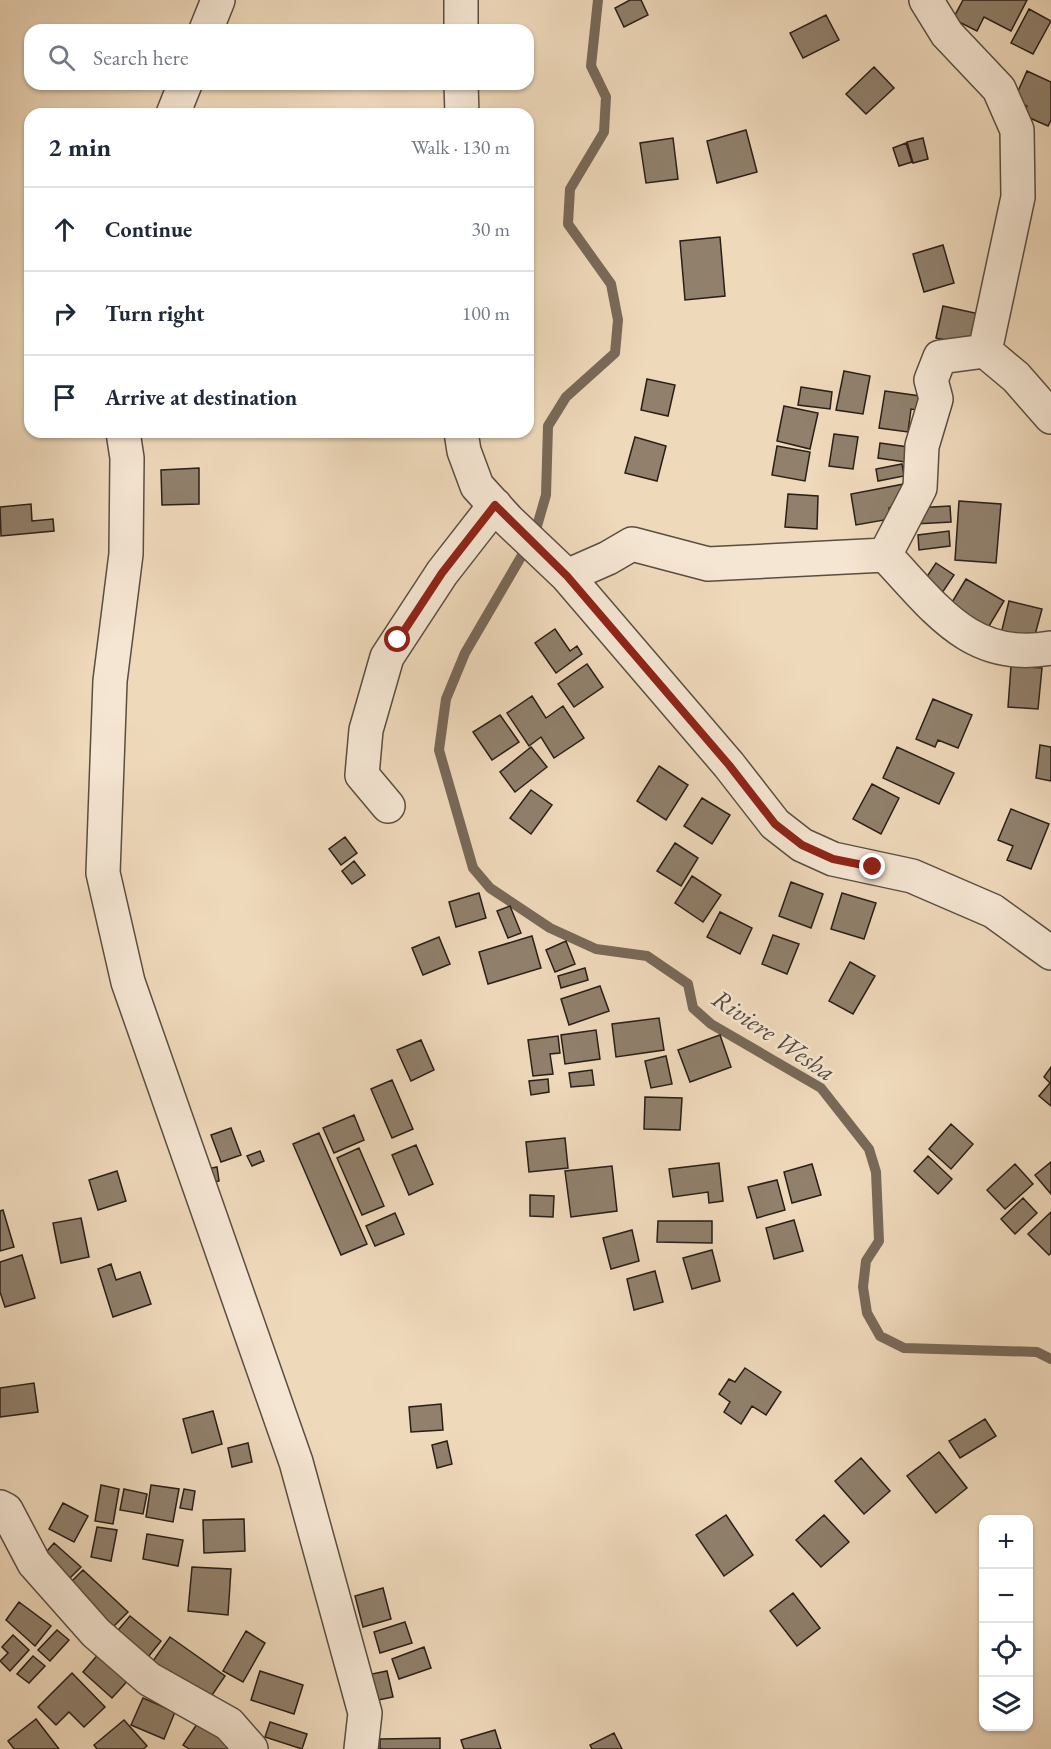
<!DOCTYPE html>
<html lang="en">
<head>
<meta charset="utf-8">
<style>
  :root { --surface:#fff; --page:#f6f6f7; --text:#1f2937; --muted:#747a83; --line:#e0e1e3 }
  body { margin:0; font-family:"EB Garamond",serif; background:var(--page); color:var(--text) }
  .controls { position:absolute; right:18px; bottom:18px; display:grid; overflow:hidden; border-radius:12px; box-shadow:0 2px 4px #0004 }
  .controls button { width:54px; height:54px; display:grid; place-items:center; padding:0; border:0; border-bottom:2px solid var(--line); background:var(--surface); color:var(--text); font:30px sans-serif }
  .stop { position:absolute; width:18px; height:18px; margin:-14px; border:4px solid #8f2418; border-radius:50%; background:#fff }
  .stop.end { background:#8f2418; border-color:#fff; box-shadow:0 2px 6px #0008 }
  .list { margin:0; padding:0; list-style:none }
  h2 { display:flex; justify-content:space-between; align-items:center; height:78px; margin:0; padding:0 24px; font-size:26px }
  h2 small { font-size:20px; font-weight:400; color:var(--muted) }
  .list li { display:grid; grid-template-columns:39px 1fr auto; gap:18px; align-items:center; box-sizing:border-box; height:84px; padding:0 24px; border-top:2px solid var(--line) }
  .list b { display:block; font-size:22px; white-space:nowrap }
  .list em { font-size:20px; font-style:normal; color:var(--muted) }
  .icon { flex:none; width:33px; height:33px; fill:none; stroke:currentColor; stroke-width:2; stroke-linecap:round; stroke-linejoin:round }
  .map { position:relative; flex:none; width:1051px; height:1749px; overflow:hidden }
  .search { position:absolute; background:var(--surface); box-shadow:0 2px 4px #0004; left:24px; top:24px; width:510px; height:66px; display:flex; align-items:center; gap:15px; box-sizing:border-box; padding:0 21px; border-radius:18px; color:var(--muted); font-size:22px }
  .panel { position:absolute; background:var(--surface); box-shadow:0 2px 4px #0004; left:24px; top:108px; width:510px; height:330px; border-radius:18px }
  .map>svg:first-child { display:block }
</style>
</head>
<body>
<div class="map">
<svg width="1051" height="1749" viewBox="0 0 1051 1749">
  <rect width="100%" height="100%" fill="#efd9bb"/>
  <filter id="stains"><feTurbulence type="fractalNoise" baseFrequency=".00333" numOctaves="4"/><feColorMatrix values="0 0 0 0 .2 0 0 0 0 .09 0 0 0 0 .02 0 0 0 .5 -.17"/></filter>
  <radialGradient id="worn" r=".72"><stop offset=".6" stop-color="#630" stop-opacity="0"/><stop offset="1" stop-color="#630" stop-opacity=".3"/></radialGradient>
  <g fill="none" stroke-linecap="round" stroke-linejoin="round">
    <path stroke="#786958" stroke-width="10" d="M598 0 591 66 606 97 604 132 570 189 568 224 611 284 618 320 615 353 566 397 548 426 546 495 535 533 465 653 446 699 439 750 473 868 490 888 550 928 596 949 647 956 688 984 693 1008 711 1024 821 1088 869 1149 876 1172 879 1241 866 1261 863 1287 867 1313 880 1336 904 1348 1037 1352 1051 1359"/>
  </g>
  <path fill="#90806c" stroke="#291f17" stroke-width="1.5" d="M630 0H641L648 15 624 27 615 8Z
    M963 0H1027L1011 31 984 17 977 31 953 19Z
    M1029 9 1051 21 1033 54 1011 43Z
    M826 15 839 40 803 58 790 33Z
    M874 67 894 88 866 114 846 94Z
    M1027 71 1051 82V120L1048 126 1023 115 1027 106 1014 100Z
    M746 130 757 172 717 183 707 141Z
    M673 138 678 179 646 183 640 143Z
    M923 138 928 159 913 163 907 142Z
    M906 143 912 162 899 166 893 148Z
    M720 237 725 296 685 300 680 241Z
    M943 245 954 283 924 292 913 254Z
    M943 306 984 315 977 347 936 338Z
    M844 371 870 376 863 414 836 410Z
    M647 379 675 385 668 416 641 410Z
    M801 387 832 392 830 409 798 405Z
    M885 391 927 397 924 411 911 409 908 432 879 428Z
    M784 406 818 413 810 449 777 441Z
    M834 434 858 437 853 469 829 466Z
    M635 437 666 446 657 481 625 473Z
    M880 443 908 447 905 462 878 458Z
    M777 446 810 452 805 481 772 475Z
    M902 464 904 476 878 481 876 469Z
    M199 468V504L162 505 161 470Z
    M904 484 907 505 889 508 890 519 856 525 851 494Z
    M788 494 818 496 817 529 785 527Z
    M959 501 1001 504 996 563 955 560Z
    M31 504 32 521 53 519 54 531 1 536 0 507Z
    M950 506 951 522 915 524 914 508Z
    M949 531 950 546 919 550 918 535Z
    M936 563 954 575 940 596 922 584Z
    M966 579 1004 601 986 631 948 609Z
    M1009 601 1042 609 1033 642 1001 634Z
    M555 629 570 651 577 646 582 654 556 673 535 643Z
    M587 664 603 687 574 707 558 684Z
    M1011 666 1042 668 1038 709 1008 707Z
    M532 696 546 718 563 706 584 738 554 758 541 737 529 746 507 713Z
    M933 699 972 715 958 748 938 740 935 747 916 739Z
    M500 715 519 742 492 760 473 732Z
    M1040 745 1051 747V781L1036 778Z
    M531 747 547 767 515 792 500 772Z
    M897 747 954 773 939 804 883 778Z
    M659 766 688 785 666 820 637 801Z
    M872 784 899 798 881 834 853 819Z
    M531 790 552 805 531 834 510 818Z
    M702 798 730 815 712 844 684 826Z
    M1011 809 1049 824 1031 869 1007 860 1013 846 998 840Z
    M345 837 357 853 341 865 329 849Z
    M675 843 698 858 681 886 657 871Z
    M354 861 365 875 352 884 342 871Z
    M692 876 721 895 703 922 675 903Z
    M791 882 823 894 811 928 779 916Z
    M479 893 486 918 456 927 449 902Z
    M842 893 876 903 864 939 831 929Z
    M510 906 521 933 508 938 497 911Z
    M720 912 752 928 740 954 707 937Z
    M773 935 799 944 787 974 762 964Z
    M532 936 541 968 488 984 479 952Z
    M439 937 450 964 423 975 412 948Z
    M566 941 575 964 555 972 546 950Z
    M850 962 875 976 853 1014 829 1001Z
    M585 968 588 980 561 988 558 976Z
    M600 986 609 1011 569 1025 561 999Z
    M659 1018 664 1050 616 1057 612 1024Z
    M596 1030 600 1059 565 1064 561 1035Z
    M720 1035 731 1067 690 1082 678 1050Z
    M558 1036 560 1053 550 1054 553 1074 533 1076 528 1040Z
    M421 1040 434 1070 411 1081 397 1050Z
    M666 1056 672 1084 651 1088 645 1061Z
    M1051 1067V1106L1039 1096 1050 1083 1044 1077Z
    M592 1070 594 1085 571 1087 569 1073Z
    M548 1079 549 1092 531 1095 529 1081Z
    M392 1080 413 1129 392 1138 371 1089Z
    M645 1097 682 1098 680 1130 644 1129Z
    M354 1115 364 1140 334 1153 323 1128Z
    M951 1124 973 1144 951 1169 929 1149Z
    M231 1128 241 1155 221 1162 211 1135Z
    M319 1133 367 1244 341 1255 293 1144Z
    M565 1138 568 1168 529 1172 526 1142Z
    M416 1145 433 1184 409 1195 392 1155Z
    M359 1148 384 1206 362 1215 337 1158Z
    M260 1151 264 1161 252 1166 247 1156Z
    M928 1156 952 1179 938 1194 914 1171Z
    M1051 1162V1194L1035 1175Z
    M719 1163 723 1201 709 1203 708 1192 673 1197 669 1169Z
    M812 1164 821 1195 792 1203 784 1172Z
    M1015 1164 1033 1184 1005 1209 987 1190Z
    M612 1166 617 1211 571 1217 565 1171Z
    M217 1167 219 1181 209 1183 207 1169Z
    M117 1171 126 1201 98 1210 89 1180Z
    M777 1180 785 1210 757 1218 748 1187Z
    M530 1195 554 1196 553 1217 530 1216Z
    M1023 1198 1037 1213 1015 1234 1001 1219Z
    M3 1210 14 1247 0 1251V1211Z
    M1051 1212V1253L1049 1255 1028 1234Z
    M395 1213 404 1234 375 1246 366 1226Z
    M81 1218 89 1257 61 1263 53 1223Z
    M794 1220 803 1251 774 1259 766 1228Z
    M658 1221H712V1243L657 1242Z
    M632 1230 639 1261 611 1269 603 1238Z
    M712 1250 720 1281 692 1289 683 1258Z
    M22 1255 35 1298 5 1307 0 1292V1262Z
    M111 1264 116 1280 140 1272 151 1304 113 1317 98 1269Z
    M655 1271 663 1302 634 1310 627 1279Z
    M745 1368 781 1392 766 1415 752 1406 741 1424 724 1412 730 1402 719 1394 729 1379 735 1382Z
    M34 1383 38 1412 0 1417V1388Z
    M441 1404 443 1430 411 1432 409 1407Z
    M213 1411 222 1444 192 1453 183 1419Z
    M985 1419 996 1436 960 1458 949 1441Z
    M447 1441 452 1464 437 1468 432 1445Z
    M248 1443 252 1462 232 1467 228 1448Z
    M939 1452 967 1488 936 1513 907 1476Z
    M861 1458 890 1491 864 1514 835 1481Z
    M101 1485 119 1489 113 1524 95 1521Z
    M151 1485 179 1489 173 1522 146 1517Z
    M124 1489 147 1494 143 1514 120 1510Z
    M184 1489 195 1491 192 1510 180 1508Z
    M63 1503 88 1516 74 1542 49 1529Z
    M726 1515 753 1555 724 1576 696 1535Z
    M824 1515 849 1542 821 1567 796 1540Z
    M244 1519 245 1551 204 1553 203 1520Z
    M97 1527 117 1530 111 1561 91 1557Z
    M147 1534 183 1540 178 1566 143 1559Z
    M54 1543 81 1567 66 1582 41 1558Z
    M192 1567 231 1569 228 1615 188 1611Z
    M83 1570 128 1612 110 1630 65 1588Z
    M383 1588 391 1619 363 1627 355 1596Z
    M793 1593 820 1628 797 1646 770 1611Z
    M19 1602 51 1626 35 1646 6 1620Z
    M130 1616 161 1641 148 1657 113 1636Z
    M405 1622 412 1643 380 1653 374 1632Z
    M57 1630 69 1640 50 1661 38 1650Z
    M246 1631 265 1643 243 1682 223 1671Z
    M13 1635 29 1650 10 1671 0 1661 8 1653 2 1647Z
    M170 1637 225 1676 206 1704 150 1665Z
    M424 1647 431 1668 399 1679 392 1659Z
    M101 1651 131 1677 112 1698 83 1672Z
    M33 1656 45 1666 29 1683 17 1674Z
    M260 1671 303 1685 294 1714 251 1700Z
    M387 1671 393 1697 373 1701 367 1675Z
    M72 1673 105 1707 84 1727 69 1712 56 1725 38 1707Z
    M143 1698 175 1712 164 1739 131 1725Z
    M36 1719 59 1749H14L8 1741Z
    M124 1720 147 1746 143 1749H97L94 1745Z
    M199 1721 236 1745 233 1749H189L183 1745Z
    M270 1722 307 1734 302 1749 265 1737Z
    M495 1730 501 1749H464L461 1740Z
    M614 1733 622 1749H592L590 1745Z
    M440 1738V1749H380V1739Z"/>
  <g fill="none" stroke-linecap="round" stroke-linejoin="round">
    <defs>
      <path id="street" d="M926 0 947 34 999 89 1017 130 1018 197 985 351 940 357 931 380 936 399 922 446 920 488 885 555C935 607 970 663 1051 648
        M206 30 218 0
        M461 30V0
        M461 84 462 114
        M173 114 185 84
        M985 351 1016 377 1051 417
        M123 432 127 458 126 554 110 681 103 873 128 982 296 1462 365 1713 361 1749
        M461 432 464 451 477 486 508 520 567 576 729 765 775 824 802 845 833 859 912 876 993 911 1051 953
        M567 576 608 558 632 544 708 564 885 555
        M388 806 362 775 366 730 387 657 442 573 495 505
        M0 1507 6 1510 34 1563 96 1633 149 1679 229 1724 251 1749"/>
    </defs>
    <use href="#street" stroke="#5a4e40" stroke-width="36"/>
    <use href="#street" stroke="#f5e6d3" stroke-width="33"/>
  </g>
  <g fill="none" stroke-linecap="round" stroke-linejoin="round">
    <path stroke="#8f2418" stroke-width="8" d="M398 640 442 573 495 505 567 576 729 765 775 824 802 845 833 859 873 867"/>
  </g>
  <g text-anchor="middle" stroke-width="5" stroke-linejoin="round" paint-order="stroke">
    <g font-size="26" font-style="italic" fill="#574a3d" stroke="#f5e6d3">
      <text transform="translate(774 1035) rotate(34)" y="9">Riviere Wesha</text>
    </g>
  </g>
  <rect width="100%" height="100%" filter="url(#stains)"/>
  <rect width="100%" height="100%" fill="url(#worn)"/>
</svg>
<div class="controls">
<button>+</button>
<button>−</button>
<button><svg class="icon" aria-label="locate" viewBox="0 0 24 24"><circle cx="12" cy="12" r="6"/><path d="M12 2v4M12 18v4M2 12h4M18 12h4"/></svg></button>
<button><svg class="icon" aria-label="layers" viewBox="0 0 24 24"><path d="M12 4l9 5-9 5-9-5zM3 14l9 5 9-5"/></svg></button>
</div>
<div class="stop" style="left:398px;top:640px"></div>
<div class="stop end" style="left:873px;top:867px"></div>
<div class="search"><svg class="icon" aria-label="search" viewBox="0 0 24 24"><circle cx="10" cy="10" r="6"/><path d="M15 15l6 6"/></svg>Search here</div>
<section class="panel">
<h2>2 min<small>Walk · 130 m</small></h2>
<ul class="list">
<li><svg class="icon" aria-label="ahead" viewBox="0 0 24 24"><path d="M12 20V5M6 11l6-6 6 6"/></svg><div><b>Continue</b></div><em>30 m</em></li>
<li><svg class="icon" aria-label="right" viewBox="0 0 24 24"><path d="M7 20v-9h11M14 6l5 5-5 5"/></svg><div><b>Turn right</b></div><em>100 m</em></li>
<li><svg class="icon" aria-label="arrive" viewBox="0 0 24 24"><path d="M6 21V4h12l-3 4 3 4H6"/></svg><div><b>Arrive at destination</b></div></li>
</ul>
</section>
</div>
</body>
</html>
